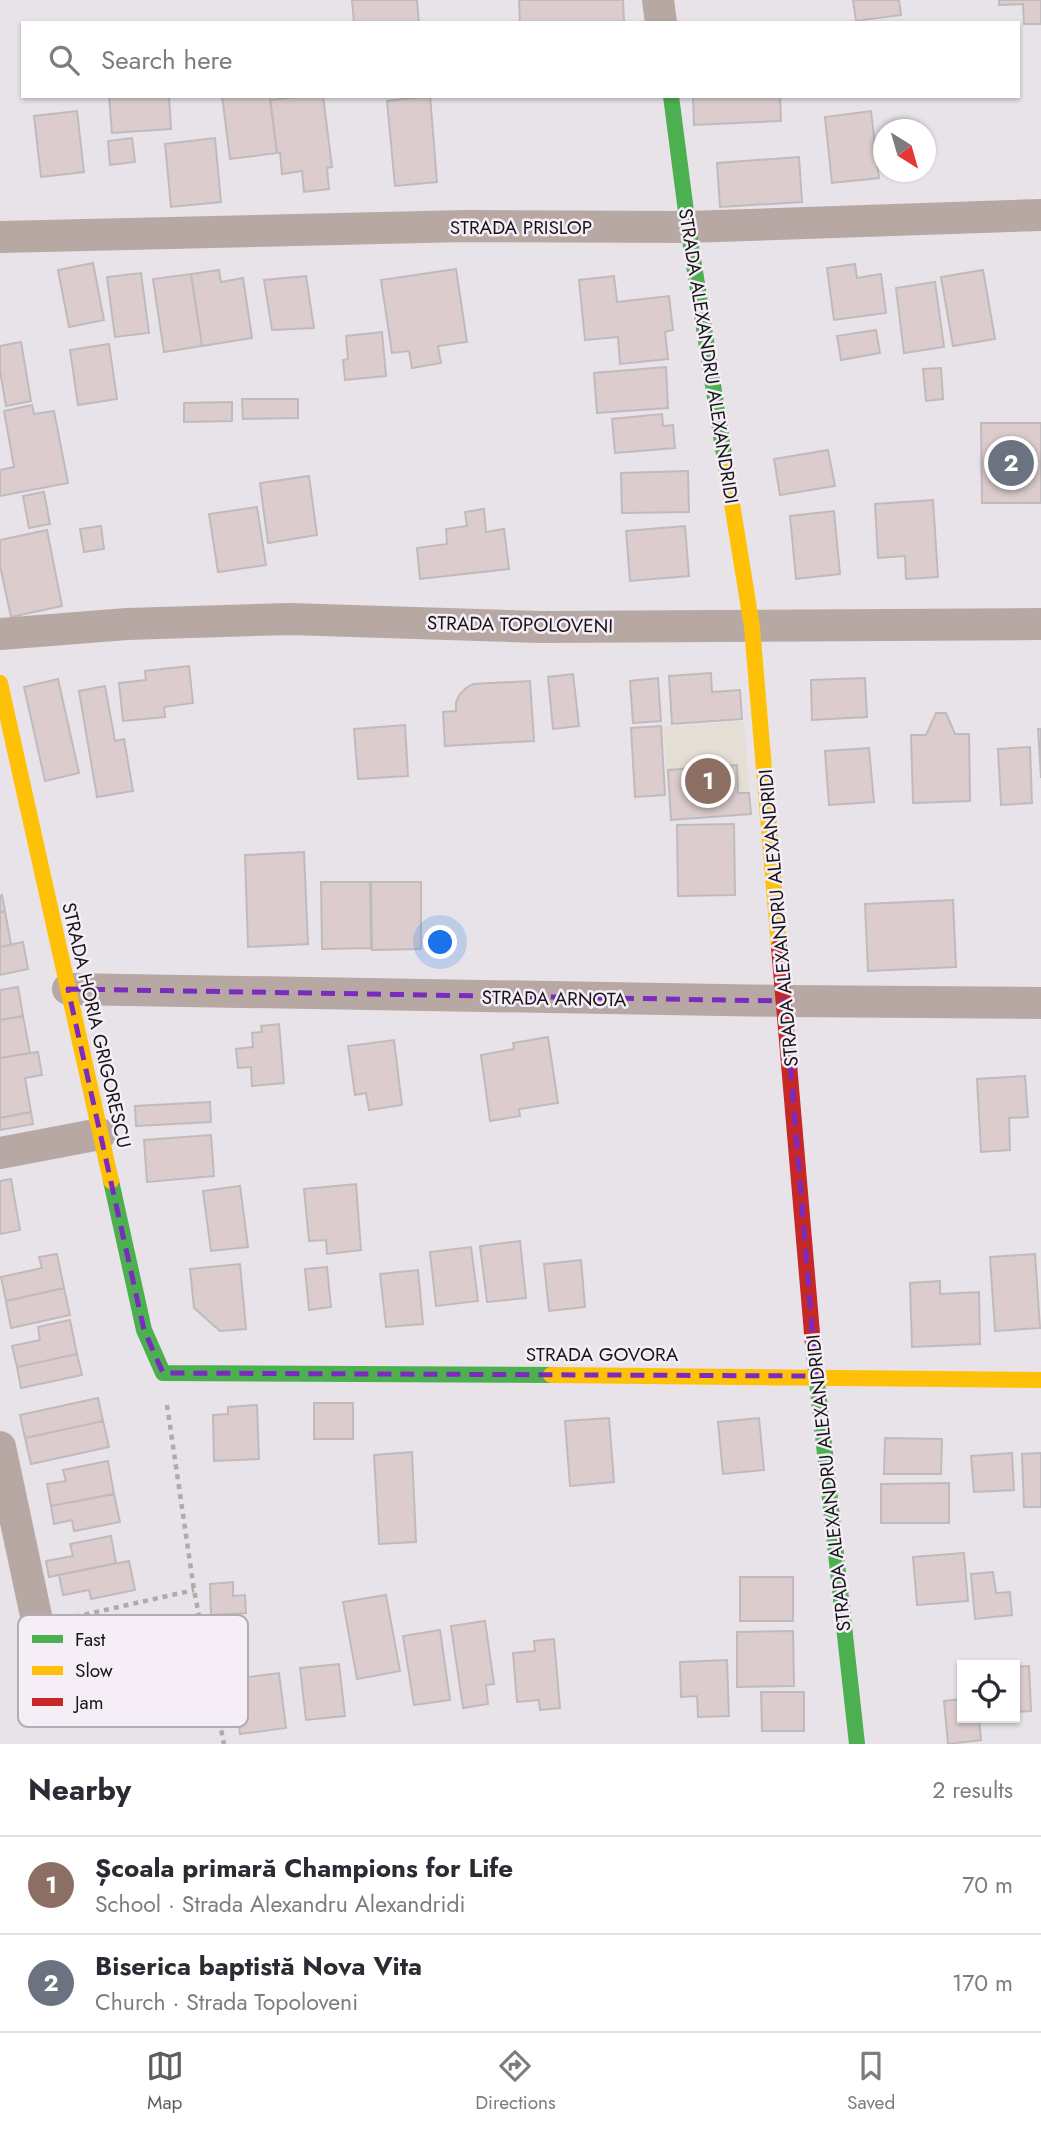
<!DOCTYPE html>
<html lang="en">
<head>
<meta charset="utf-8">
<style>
  :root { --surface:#fff; --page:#f7f7f7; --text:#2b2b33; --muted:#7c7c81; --line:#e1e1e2; --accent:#605d61 }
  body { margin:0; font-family:Jost,sans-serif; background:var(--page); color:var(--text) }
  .controls { position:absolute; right:21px; bottom:21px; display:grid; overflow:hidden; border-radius:0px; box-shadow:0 2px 5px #0004 }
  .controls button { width:63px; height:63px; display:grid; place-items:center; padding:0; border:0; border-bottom:2px solid var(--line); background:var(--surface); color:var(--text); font:35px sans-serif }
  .compass { position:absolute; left:873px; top:119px; width:63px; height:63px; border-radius:50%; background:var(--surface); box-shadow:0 2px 5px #0004; rotate:143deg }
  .you { position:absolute; left:441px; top:943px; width:24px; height:24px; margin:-18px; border:5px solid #fff; border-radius:50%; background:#1a73e8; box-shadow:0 0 0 10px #1a73e833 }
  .badge { display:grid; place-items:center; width:46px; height:46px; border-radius:50%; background:var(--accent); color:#fff; font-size:23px; font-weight:700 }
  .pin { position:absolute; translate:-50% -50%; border:4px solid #fff; box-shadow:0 2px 7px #0006 }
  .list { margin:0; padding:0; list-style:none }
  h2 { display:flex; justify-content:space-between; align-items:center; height:91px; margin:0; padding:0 28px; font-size:30px }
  h2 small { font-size:23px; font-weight:400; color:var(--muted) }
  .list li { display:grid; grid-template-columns:46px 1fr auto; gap:21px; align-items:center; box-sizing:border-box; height:98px; padding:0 28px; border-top:2px solid var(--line) }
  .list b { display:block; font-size:26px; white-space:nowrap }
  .list p { margin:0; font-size:23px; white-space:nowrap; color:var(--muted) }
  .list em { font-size:23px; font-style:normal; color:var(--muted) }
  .icon { flex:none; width:38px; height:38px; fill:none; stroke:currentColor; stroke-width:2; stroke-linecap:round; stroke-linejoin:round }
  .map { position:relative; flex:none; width:1041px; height:1744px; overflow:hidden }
  .search { position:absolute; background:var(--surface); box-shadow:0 2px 5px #0004; left:21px; right:21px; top:21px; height:77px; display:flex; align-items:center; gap:18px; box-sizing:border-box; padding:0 24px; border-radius:0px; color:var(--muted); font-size:26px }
  .sheet { height:287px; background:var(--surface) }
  nav { display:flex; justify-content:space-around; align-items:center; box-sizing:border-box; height:98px; border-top:2px solid var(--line); background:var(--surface); font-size:19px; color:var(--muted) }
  nav a { display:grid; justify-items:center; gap:4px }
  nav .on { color:var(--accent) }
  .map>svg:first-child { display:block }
</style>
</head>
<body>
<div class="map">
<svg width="1041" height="1744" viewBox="0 0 1041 1744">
  <rect width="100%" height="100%" fill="#e7e3e8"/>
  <path fill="#e5ded4" d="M744 721 751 814 671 820 663 727Z"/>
  <path fill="#dccccd" stroke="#bfbbbd" stroke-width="2" d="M352 0H417L419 23H354Z
    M519 0H623L624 23H520Z
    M853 0H899L901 15 856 21Z
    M999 0H1041V24H1024L1023 4 999 5Z
    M109 96H169L171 129 112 133Z
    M222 96H270L277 153 230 159Z
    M304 96H323L332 167 327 168 329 189 304 192 302 171 282 174 280 153H277L270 100Z
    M430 96 437 182 395 186 387 101Z
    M693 96H780L781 121 694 125Z
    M77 111 84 172 41 177 34 116Z
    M871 111 879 178 832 183 825 117Z
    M132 138 135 162 110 165 108 141Z
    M215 138 221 202 171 207 165 144Z
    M799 157 802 202 720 207 717 163Z
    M93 263 104 320 69 327 58 270Z
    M855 264 857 278 881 274 886 313 834 320 827 268Z
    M456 269 467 342 438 346 441 363 412 368 409 351 392 353 381 280Z
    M219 270 221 282 243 278 252 338 202 346 191 274Z
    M983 270 995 339 953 346 941 277Z
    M141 273 149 333 115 337 107 277Z
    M191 274 202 346 164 352 153 279Z
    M306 276 314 328 272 330 264 280Z
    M614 276 617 302 669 296 673 330 665 332 668 359 620 364 618 337 585 340 579 280Z
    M935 282 944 347 904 353 896 288Z
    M876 330 880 353 841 360 837 336Z
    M382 332 386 376 345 380 343 360 348 359 346 336Z
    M21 342 31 401 6 406 0 371V346Z
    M109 344 117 399 78 405 70 350Z
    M666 367 668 408 597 413 594 373Z
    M941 368 943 399 926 401 923 369Z
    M242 399H298V418L243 419Z
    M232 402V421L184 422V403Z
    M32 405 34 414 54 411 68 483 0 496V470L14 467 4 411Z
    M662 414 663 426 673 425 675 448 615 453 612 419Z
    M981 423H1041V503H982Z
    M828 450 835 486 780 495 774 459Z
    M688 471 689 512 622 513 621 473Z
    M309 476 317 535 268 543 260 483Z
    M44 492 50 524 29 528 23 496Z
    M933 500 938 577 906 579 905 556 878 558 875 504Z
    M257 507 266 565 218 572 209 514Z
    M484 509 486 532 504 529 509 569 420 579 417 548 447 544 446 529 467 526 465 512Z
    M834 511 840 574 796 579 790 516Z
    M101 526 104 549 84 552 80 529Z
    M685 526 689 576 630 581 626 531Z
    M47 530 62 606 11 617 0 566V540Z
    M189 666 193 703 164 707 165 717 123 721 119 683 146 680 145 671Z
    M711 673 712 692 740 690 742 719 672 724 669 676Z
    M573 674 579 726 553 729 548 677Z
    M658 678 661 721 633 723 630 681Z
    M865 678 867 717 812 720 811 680Z
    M58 679 79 773 45 781 24 687Z
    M530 681 534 741 445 746 443 712 456 711V702L460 694 466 688 473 684Z
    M105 686 115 741 124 739 133 791 97 797 79 691Z
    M936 713H946L955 734H969L970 801 913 803 911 735H926Z
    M405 725 408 776 358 779 354 729Z
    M661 726 665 795 635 797 631 728Z
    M1038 729H1041V778Z
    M1030 747 1032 803 1001 805 998 749Z
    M869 748 874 802 829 805 825 751Z
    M737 765 738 793H749L751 814 671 820 668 770Z
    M734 824 735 895 678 896 677 825Z
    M304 852 308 944 248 947 245 855Z
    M321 882H370L371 948 322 949Z
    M371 882H421V949L372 950Z
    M2 895 5 911 0 912V896Z
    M953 900 956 967 868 971 865 904Z
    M5 911 11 945 0 947V912Z
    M23 942 28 969 0 975V947Z
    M18 987 23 1016 0 1020V990Z
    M23 1016 30 1053 0 1058V1020Z
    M279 1024 284 1083 252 1086 251 1067 238 1068 236 1049 253 1047 252 1033 262 1032 261 1026Z
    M548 1037 558 1103 519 1109 520 1116 490 1121 481 1055 514 1049 513 1043Z
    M394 1040 402 1105 369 1110 366 1093 355 1095 348 1046Z
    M38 1052 42 1075 25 1078 31 1112 0 1118V1058Z
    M1025 1076 1028 1117 1009 1118 1010 1150 981 1152 977 1079Z
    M210 1102 211 1122 136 1126 135 1106Z
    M31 1112 33 1124 0 1130V1118Z
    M211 1135 214 1176 147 1182 144 1140Z
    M11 1179 20 1230 0 1234V1181Z
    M356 1184 361 1250 327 1254 326 1240 309 1241 304 1189Z
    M240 1186 248 1247 211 1251 203 1191Z
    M520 1241 526 1298 487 1302 480 1246Z
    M471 1247 478 1301 436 1306 430 1252Z
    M57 1254 64 1288 6 1301 1 1277 42 1268 39 1257Z
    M1035 1254 1040 1328 995 1331 990 1257Z
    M581 1260 585 1307 549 1311 544 1264Z
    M240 1264 246 1329 220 1331 194 1308 190 1269Z
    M327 1267 331 1307 309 1310 305 1269Z
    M418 1270 423 1324 386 1327 380 1274Z
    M940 1281V1294L979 1292 980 1344 912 1347 910 1283Z
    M64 1288 70 1315 11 1328 6 1301Z
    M70 1320 77 1354 17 1367 12 1346 40 1340 38 1327Z
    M77 1354 82 1375 21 1388 17 1367Z
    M98 1398 103 1421 25 1438 20 1415Z
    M314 1403H353V1439H314Z
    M257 1405 259 1459 214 1461 213 1415 228 1414V1407Z
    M609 1418 614 1482 570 1486 565 1421Z
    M759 1418 764 1470 723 1474 718 1422Z
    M103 1421 109 1447 31 1464 25 1438Z
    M885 1438 942 1439 941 1474H884Z
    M412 1452 416 1542 379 1544 374 1455Z
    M1012 1453 1014 1490 974 1492 971 1456Z
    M1041 1453V1507H1024L1022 1454Z
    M108 1461 114 1494 51 1506 47 1484 66 1481 63 1470Z
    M949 1483V1523H881V1484Z
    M114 1494 120 1522 74 1531 72 1520 54 1524 51 1506Z
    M111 1536 116 1563 49 1577 46 1561 73 1556 70 1544Z
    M964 1553 968 1601 917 1605 913 1557Z
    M129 1561 135 1590 91 1599 89 1590 63 1595 59 1575Z
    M993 1572 996 1593 1010 1592 1012 1615 975 1619 971 1574Z
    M740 1577H793V1621H740Z
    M233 1582V1596L245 1595 246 1613 211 1615 210 1584Z
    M386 1595 400 1671 357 1679 343 1602Z
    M485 1621 494 1684 486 1685 488 1704 463 1708 451 1626Z
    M440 1630 450 1700 414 1705 403 1636Z
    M793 1631 794 1686 737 1687V1632Z
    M554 1639 560 1708 540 1710 539 1700 517 1702 513 1653 535 1651 534 1641Z
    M727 1660 729 1716 698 1717 697 1696 681 1697 680 1662Z
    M339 1664 345 1716 306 1720 300 1668Z
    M1029 1666 1031 1711 1015 1712V1667Z
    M279 1673 286 1728 240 1734 234 1679Z
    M761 1692H804V1731H762Z
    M962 1699V1718H979L981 1740 948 1744 944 1701Z"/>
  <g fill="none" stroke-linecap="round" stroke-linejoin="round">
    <path stroke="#b3a9a7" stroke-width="4.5" stroke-dasharray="5 5" stroke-linecap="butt" d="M167 1405 194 1590 224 1744
      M65 1619 194 1590"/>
    <path stroke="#b7a8a3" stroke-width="32" d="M658 0 661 23
      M0 237 466 226 688 227 1041 215
      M0 634 127 624 290 619 541 627 1041 624
      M68 989 785 1001 1041 1003
      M0 1153 100 1134
      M0 1447 38 1625"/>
    <path stroke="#4caf50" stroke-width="16" d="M671 96 688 227 726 467
      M111 1181 144 1330 163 1373 551 1375
      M813 1345 857 1744"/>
    <path stroke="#ffc107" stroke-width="16" d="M726 467 752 627 779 947
      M0 683 111 1181
      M551 1375 1041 1380"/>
    <path stroke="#c62828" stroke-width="16" d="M779 947 813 1345"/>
  </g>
  <path fill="none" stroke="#7b2cbf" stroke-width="5" stroke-dasharray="14 9" stroke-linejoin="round" d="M68 989 785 1001 816 1376 163 1373 144 1330Z"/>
  <g text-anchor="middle" stroke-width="5" stroke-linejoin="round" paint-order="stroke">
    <g font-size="19" fill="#171518" stroke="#f5eef7">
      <text x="521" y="234">STRADA PRISLOP</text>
      <text transform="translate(709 356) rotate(81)" y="7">STRADA ALEXANDRU ALEXANDRIDI</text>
      <text transform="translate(520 624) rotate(1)" y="7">STRADA TOPOLOVENI</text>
      <text transform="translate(778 918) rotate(-95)" y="7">STRADA ALEXANDRU ALEXANDRIDI</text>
      <text transform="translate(554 998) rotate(1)" y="7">STRADA ARNOTA</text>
      <text transform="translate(97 1025) rotate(77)" y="7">STRADA HORIA GRIGORESCU</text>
      <text x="602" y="1361">STRADA GOVORA</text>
      <text transform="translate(828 1483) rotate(-96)" y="7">STRADA ALEXANDRU ALEXANDRIDI</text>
    </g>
  </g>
  <rect x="18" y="1615" width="230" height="112" rx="10" fill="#f5eef7" stroke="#b2adb4" stroke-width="2"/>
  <rect x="32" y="1635" width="31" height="8" fill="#4caf50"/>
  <rect x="32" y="1666" width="31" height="9" fill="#ffc107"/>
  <rect x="32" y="1698" width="31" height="8" fill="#c62828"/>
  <g font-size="19" fill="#171518">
    <text x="75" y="1646">Fast</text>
    <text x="75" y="1677">Slow</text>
    <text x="75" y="1709">Jam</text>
  </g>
</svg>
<div class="controls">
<button><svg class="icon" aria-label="locate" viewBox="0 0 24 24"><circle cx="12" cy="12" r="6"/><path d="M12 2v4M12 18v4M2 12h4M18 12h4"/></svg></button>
</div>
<svg class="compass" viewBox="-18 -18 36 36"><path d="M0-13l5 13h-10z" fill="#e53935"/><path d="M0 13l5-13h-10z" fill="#7c7c81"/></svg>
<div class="you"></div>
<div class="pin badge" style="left:708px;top:781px;background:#8d6e63">1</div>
<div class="pin badge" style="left:1011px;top:463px;background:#6b7280">2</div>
<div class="search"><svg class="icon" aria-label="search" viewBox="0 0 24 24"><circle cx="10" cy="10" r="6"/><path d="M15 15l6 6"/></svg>Search here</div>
</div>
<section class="sheet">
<h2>Nearby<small>2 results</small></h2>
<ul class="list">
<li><span class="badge" style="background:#8d6e63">1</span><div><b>Școala primară Champions for Life</b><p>School · Strada Alexandru Alexandridi</p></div><em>70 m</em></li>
<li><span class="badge" style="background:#6b7280">2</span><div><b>Biserica baptistă Nova Vita</b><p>Church · Strada Topoloveni</p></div><em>170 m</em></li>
</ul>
</section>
<nav>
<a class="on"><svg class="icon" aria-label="map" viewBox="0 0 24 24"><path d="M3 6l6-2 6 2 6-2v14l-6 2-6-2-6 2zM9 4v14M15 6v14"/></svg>Map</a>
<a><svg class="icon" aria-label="directions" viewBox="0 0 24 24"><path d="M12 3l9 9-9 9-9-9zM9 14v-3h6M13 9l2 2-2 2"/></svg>Directions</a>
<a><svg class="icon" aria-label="saved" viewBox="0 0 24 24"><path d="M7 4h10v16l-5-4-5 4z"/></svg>Saved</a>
</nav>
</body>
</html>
